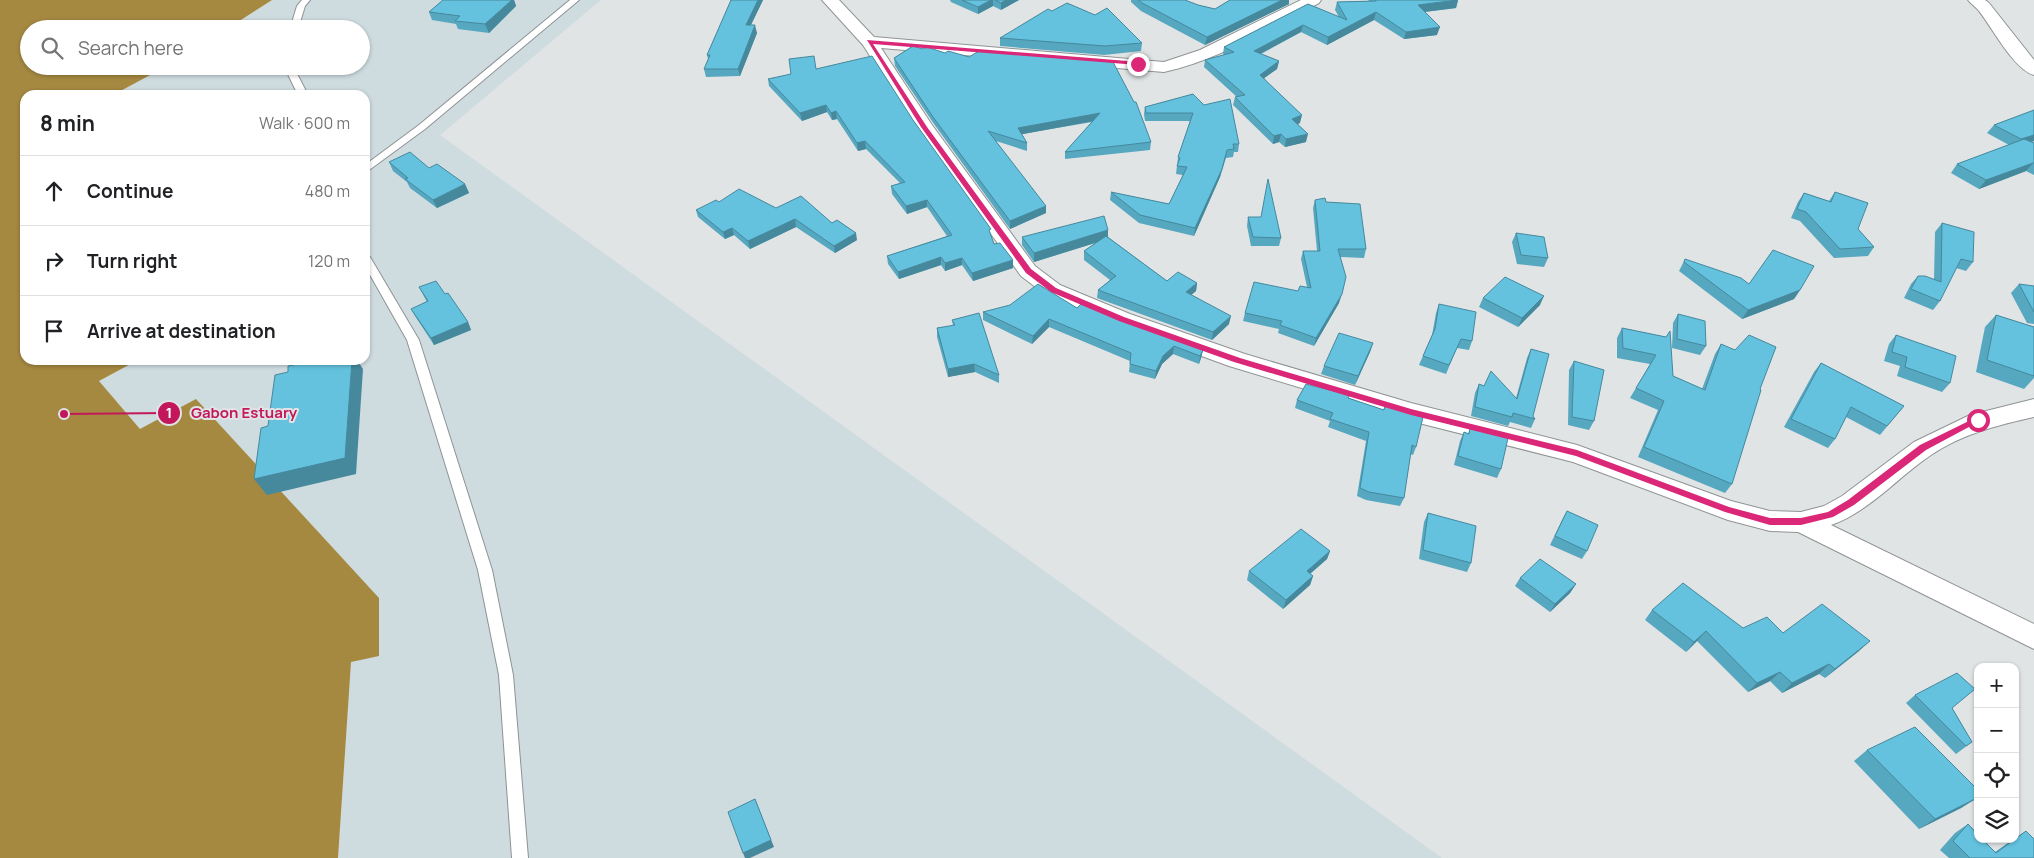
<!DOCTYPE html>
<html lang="en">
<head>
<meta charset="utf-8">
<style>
  :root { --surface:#fff; --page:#f2f2f2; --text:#202124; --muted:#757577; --line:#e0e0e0 }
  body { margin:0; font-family:Manrope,sans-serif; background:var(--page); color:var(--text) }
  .controls { position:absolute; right:15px; bottom:15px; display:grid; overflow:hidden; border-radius:10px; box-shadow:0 1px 4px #0004 }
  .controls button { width:45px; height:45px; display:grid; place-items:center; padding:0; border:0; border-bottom:1px solid var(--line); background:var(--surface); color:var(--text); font:25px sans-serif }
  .stop { position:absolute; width:15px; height:15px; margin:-11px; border:4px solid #db2777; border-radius:50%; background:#fff }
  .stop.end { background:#db2777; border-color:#fff; box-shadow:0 1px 5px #0008 }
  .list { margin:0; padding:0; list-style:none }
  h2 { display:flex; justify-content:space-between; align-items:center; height:65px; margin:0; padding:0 20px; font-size:21px }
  h2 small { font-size:16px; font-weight:400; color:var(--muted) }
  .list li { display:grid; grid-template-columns:32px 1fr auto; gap:15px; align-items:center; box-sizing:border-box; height:70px; padding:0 20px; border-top:1px solid var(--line) }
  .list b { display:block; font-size:19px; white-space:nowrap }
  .list em { font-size:16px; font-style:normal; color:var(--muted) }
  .icon { flex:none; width:28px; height:28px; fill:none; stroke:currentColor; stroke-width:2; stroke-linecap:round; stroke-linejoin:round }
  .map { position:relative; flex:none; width:2034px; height:858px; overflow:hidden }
  .search { position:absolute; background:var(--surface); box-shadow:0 1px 4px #0004; left:20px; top:20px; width:350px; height:55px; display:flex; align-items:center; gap:12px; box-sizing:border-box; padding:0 18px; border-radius:28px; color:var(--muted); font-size:19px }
  .panel { position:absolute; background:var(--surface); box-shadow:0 1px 4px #0004; left:20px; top:90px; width:350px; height:275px; border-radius:15px }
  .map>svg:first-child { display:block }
</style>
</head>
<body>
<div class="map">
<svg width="2034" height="858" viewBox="0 0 2034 858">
  <rect width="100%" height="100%" fill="#e0e4e5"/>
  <path fill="#cedbdf" d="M272 0H601L440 135 1442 858H338L351 662 140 429 99 381 138 360H365V95H113L167 66H361V29H227Z"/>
  <path fill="#a68941" d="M0 0H272L227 29H29V66H167L113 95H25V360H138L99 381 140 429 196 399 379 598V656L351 662 338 858H0Z"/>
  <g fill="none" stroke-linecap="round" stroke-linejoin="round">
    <defs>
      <path id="lane" d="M302 0H310L305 6 298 29H290L297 6Z
        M570 0H579L425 129 365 173V165L419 125Z
        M284 66H293L308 95H298Z
        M365 254 370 257 419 340 492 570 513 675 528 858H512L499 675 478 570 407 340 365 266Z"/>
      <path id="street" d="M822 0H839L874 37 1164 62 1200 50 1301 0H1321L1319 3C1269 29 1219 60 1164 72L881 48 932 125 1035 266 1060 285 1130 314 1245 354 1411 403 1577 445 1731 501 1770 511 1801 512 1824 506 1842 496 1914 442 1970 415 2034 399V417C1998 425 1962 434 1931 455 1898 477 1869 512 1831 525L2034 624V649L1798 532 1770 531 1728 520 1573 462 1411 421 1229 366 1114 324 1046 295 1021 276 915 127 863 45Z
        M1968 0H1985L1989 3 2034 60V75C2014 70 1992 27 1979 11 1976 7 1971 4 1968 0Z"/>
    </defs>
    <use href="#lane" stroke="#8f9394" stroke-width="2"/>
    <use href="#street" stroke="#8f9394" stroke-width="2"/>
    <use href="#lane" fill="#fff" fill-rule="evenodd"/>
    <use href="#street" fill="#fff" fill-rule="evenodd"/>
  </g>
  <path fill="#56a7c0" d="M443 0H514L516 6 489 33 458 29 456 24 432 20 429 12Z
    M731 0H763L751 25 757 33 740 76 706 77 704 69 708 59 707 55Z
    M950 0H1019L1001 10 993 6 978 14 951 2Z
    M1131 0H1185L1198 5 1215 9 1230 0H1289V4L1205 45 1141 11 1131 2Z
    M1368 0H1458L1456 8 1424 12 1437 35 1404 39 1374 20 1327 45 1301 32 1261 54 1279 61 1277 69 1264 78 1300 123 1298 124 1306 142 1285 147 1279 142 1273 144 1233 105 1235 97H1237L1204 67 1205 60 1224 55 1223 54 1224 47 1308 4 1339 17 1335 10 1337 2 1369 1Z
    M1052 11 1142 43 1141 51 1104 55 1000 46V38Z
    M913 46 1151 142 1150 150 1065 159V152L1092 122 1022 134 1027 143V151L996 141 1046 213 1010 229 934 124 895 66 894 58Z
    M816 69 913 120 991 236 994 244 1013 260V268L973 281 962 265 945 271 941 265 899 279 888 264 887 256 947 236 927 207 907 214 892 194 891 186 900 183 866 149 858 151 837 119 832 120 827 112 802 121 769 86 768 79Z
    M1193 94 1239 144 1238 152H1234L1233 157 1226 158 1220 177 1194 236 1139 223 1110 200 1111 192 1169 204 1183 175 1176 174 1178 157 1190 121H1145L1144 114 1145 107Z
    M2034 110V141L2031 142 2034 143V175L2026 171 1979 189 1951 173 1957 164 2009 145 1987 133 1994 125Z
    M389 162 429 168 465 184 469 193 437 208 410 188 407 182 393 171Z
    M1835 192 1858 229 1874 247 1868 256 1834 258 1800 221 1791 218 1798 202 1804 193 1829 201Z
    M1315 200 1326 202 1366 249 1364 258 1341 257 1339 303 1314 346 1278 333 1279 329 1243 321 1245 313 1307 287 1301 259 1303 251H1317L1313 208Z
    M719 202 776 208 832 223 857 240 835 253 796 227 750 249 734 235 725 239 698 217 696 210Z
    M1248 217 1281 238 1279 246H1251L1247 226Z
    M1942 223 1973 262 1966 271 1956 268 1940 301 1933 310 1904 298 1911 284 1918 276 1934 279 1935 232Z
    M1108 230V237L1167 281 1197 283 1196 291 1191 295 1229 324 1212 340 1097 298 1098 290 1110 280 1084 260V251L1098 242 1034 262 1022 245V237Z
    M1516 233 1548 258 1544 267 1517 264 1512 242Z
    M1685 259 1749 284 1800 290 1794 299 1742 319 1679 271Z
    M2019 284 2034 286V324L2027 323 2011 293Z
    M419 287 445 294 468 322 471 330 434 345 415 316 411 309 427 302Z
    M1483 298 1540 305 1518 327 1479 307Z
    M1439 304 1472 341 1469 350 1457 348 1446 374 1419 365 1432 335 1436 313Z
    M1077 308 1203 350 1201 358 1199 364 1173 354 1162 364 1155 379 1129 372 1130 361 1049 327 1032 344 983 320V312Z
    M1678 314 1706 346 1700 355 1672 348 1673 323Z
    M1996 315 2034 327V378L2024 389 1976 372 1985 327Z
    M952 320 999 375V383L975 372 948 377 937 337V328L953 326Z
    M1622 328 1666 337 1673 376 1702 389 1715 354 1721 344 1760 389 1732 484 1725 493 1638 457 1658 410 1630 398 1650 364 1617 358V338Z
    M1896 335 1950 383 1942 392 1897 376 1900 366 1884 361 1889 344Z
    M1373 343 1370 352 1355 385 1321 374 1324 366Z
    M1531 349 1533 416 1535 419 1531 428 1510 422 1508 426 1471 416 1475 393 1479 384 1516 398 1527 358Z
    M1574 361 1594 421 1589 430 1568 425 1569 370Z
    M1821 363 1904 406 1880 435 1846 417 1835 439 1828 448 1784 427 1814 372Z
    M1349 398 1383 410 1385 406 1416 447 1413 455 1410 454 1404 498 1400 506 1366 500 1357 496 1366 441 1328 427 1330 421 1295 408 1297 400Z
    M1470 428 1501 469 1497 478 1454 465 1460 441 1464 432 1468 434Z
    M1567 511 1587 551 1582 559 1550 545 1562 520Z
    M1428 513 1471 563 1467 572 1419 559 1424 522Z
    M1330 551 1327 559 1310 574 1313 576 1310 585 1283 609 1247 580 1249 571Z
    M1520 578 1576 584 1570 593 1550 612 1515 586Z
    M1652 610 1743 628 1783 633 1859 651 1825 678 1819 674 1782 693 1770 681 1748 692 1697 641 1686 652 1645 620Z
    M1915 695 1952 708 1972 742 1956 754 1906 703Z
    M1867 750 1977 798 1961 808 1919 829 1854 761Z
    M1968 824 1995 852 2012 840 2015 839V838L2026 831 2034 858H1949L1940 850 1955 833Z"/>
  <path fill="#46889c" d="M512 0H514L516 6 489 33 485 24Z
    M758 0H763L747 33 746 25Z
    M991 0H993V6L978 14V7Z
    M1006 0H1019L1001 10V3Z
    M1282 0H1289V4L1205 45 1207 37Z
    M1458 0 1456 8 1416 13 1418 5Z
    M1376 12 1374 20 1327 45 1328 37Z
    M755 25 757 33 740 76 738 69Z
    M1303 25 1301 32 1252 58 1254 51Z
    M1440 27 1437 35 1404 39 1406 32Z
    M1279 61 1277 69 1259 82 1260 75Z
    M826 105 827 112 802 121 800 113Z
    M836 111 837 119 832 120 831 113Z
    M1100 113 1099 120 1018 135V128Z
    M1302 115 1300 123 1290 127 1292 119Z
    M1281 134 1279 142 1273 144 1274 136Z
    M1308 134 1306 142 1285 147 1286 139Z
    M2034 135V141L2014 148 2021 139Z
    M865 141 866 149 858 151 857 143Z
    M1227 150 1220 177 1194 236 1195 228Z
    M2033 163 2026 171 1979 189 1986 180Z
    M465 184 469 193 437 208 433 200Z
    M927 200V207L907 214 906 206Z
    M1046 206V213L1010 229V221Z
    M795 219 796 227 750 249 748 241Z
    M732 228 734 235 725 239 723 232Z
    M1108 230V239L1034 262V253Z
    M856 233 857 240 835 253 834 246Z
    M941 257V265L899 279 898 272Z
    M962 258V265L945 271V263Z
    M1013 260V268L973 281 972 273Z
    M1197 283 1196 291 1184 301 1186 292Z
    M1800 290 1794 299 1742 319 1748 310Z
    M1342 294 1339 303 1314 346 1316 338Z
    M1544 296 1540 305 1518 327 1522 318Z
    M1231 316 1229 324 1212 340 1213 332Z
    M1049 319V327L1032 344 1033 336Z
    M468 322 471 330 434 345 431 338Z
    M1373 343 1370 352 1355 385 1358 376Z
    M1174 346 1173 354 1162 364 1155 379 1156 371 1163 356Z
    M1203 350 1201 358 1199 364 1200 356Z
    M352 360H357L363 369 356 474 267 495 254 479Z
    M974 364 975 372 948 377V369Z
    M1330 551 1327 559 1304 579 1307 571Z
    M1313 576 1310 585 1283 609 1286 600Z
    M1576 584 1570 593 1550 612 1555 604Z
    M1706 631 1697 641 1686 652 1694 642Z
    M1870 641 1859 651 1825 678 1835 669Z
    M1829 664 1819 674 1782 693 1792 683Z
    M1780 672 1770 681 1748 692 1757 683Z
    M1977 798 1961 808 1919 829 1935 819Z
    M755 799 774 847 750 858H745L743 853Z"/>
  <path fill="#64c2df" stroke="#46889c" d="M443 0H512L485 24 455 21 460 16 429 12Z
    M731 0H758L746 25H755L738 69H704L710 55H707Z
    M962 0H991L978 7Z
    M995 0H1006L1001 3Z
    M1138 0H1185L1198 5 1215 9 1230 0H1282L1207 37 1142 3Z
    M1376 0H1458L1418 5 1440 27 1406 32 1376 12 1328 37 1303 25 1254 51 1279 61 1260 75 1302 115 1292 119 1308 134 1286 139 1281 134 1274 136 1235 97 1245 95 1205 60 1234 52 1224 47 1308 4 1347 20 1337 2 1376 1Z
    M1067 3 1095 15 1107 8 1142 43 1105 46 1000 38 1048 9 1052 11Z
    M913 46 923 49 927 47 945 53 948 51 969 57 979 51 1113 62 1134 102H1136L1151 142 1065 152 1100 113 1018 128 1027 143 988 131 1046 206 1010 221 933 117 894 58Z
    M814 56 816 69 872 56 913 120 991 229 989 230 994 244 1000 243 1013 260 972 273 962 258 945 263 941 257 898 272 887 256 952 235 927 200 906 206 891 186 905 182 865 141 857 143 836 111 831 113 826 105 800 113 768 79 791 74 789 59Z
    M1193 94 1204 105 1230 99 1239 144H1233L1234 149 1227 150 1222 169 1195 228 1140 215 1111 192 1169 204 1187 167 1177 166 1180 158 1178 157 1193 113H1146L1145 107Z
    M2034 110V135L2021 139 1994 125Z
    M2024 139 2034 143V163H2033L1986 180 1957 164Z
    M410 152 429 168 437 164 465 184 433 200 405 179 408 178 389 162Z
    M1268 179 1281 238 1253 237 1248 217H1261Z
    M739 189 776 208 801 196 832 223 837 220 856 233 834 246 795 219 748 241 732 228 723 232 696 210 716 200 719 202Z
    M1835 192 1868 203 1858 229 1874 247 1840 249 1806 212 1797 209 1804 193 1831 202Z
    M1325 198 1326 202 1360 204 1366 249H1338L1346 277 1342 294 1316 338 1280 325 1282 321 1245 313 1254 282 1298 291 1300 286 1311 288 1303 251H1320L1315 200Z
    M1104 216 1108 230 1034 253 1022 237Z
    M1942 223 1974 232 1973 262 1961 259 1940 301 1911 289 1918 276H1925L1941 282Z
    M1516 233 1544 237 1548 258 1521 255Z
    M1106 236 1167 281 1178 272 1197 283 1186 292 1231 316 1213 332 1098 290 1116 276 1084 251Z
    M1773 250 1814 266 1800 290 1748 310 1684 262 1685 259 1741 278 1749 284Z
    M1505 277 1544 296 1522 318 1483 298Z
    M436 281 445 294 448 293 468 322 431 338 411 309 428 301 419 287Z
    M1038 284 1077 308 1081 304 1203 350 1200 356 1174 346 1163 356 1156 371 1130 364 1131 353 1049 319 1033 336 983 312 1010 305Z
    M2019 284 2034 286V312Z
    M1439 304 1476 312 1472 341 1461 339 1449 365 1423 356 1435 329Z
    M979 313 999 375 974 364 948 369 937 328 955 325 952 320Z
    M1678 314 1705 321 1706 346 1677 339Z
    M1996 315 2034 327V376L1987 360Z
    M1622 328 1666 337 1670 331 1673 376 1705 390 1721 344 1735 350 1749 335 1776 347 1760 389 1761 390 1732 484 1644 447 1664 401 1636 388 1656 355 1623 348Z
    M1339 333 1373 343 1358 376 1324 366Z
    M1896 335 1956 356 1950 383 1905 367 1907 357 1892 352Z
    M1531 349 1549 354 1533 416 1535 419 1513 413 1512 417 1475 407 1479 384 1484 386 1491 371 1517 399Z
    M317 360H352L345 458 254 479 261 428 268 426 275 375 288 372V366Z
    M1574 361 1604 370 1594 421 1572 417Z
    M1821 363 1904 406 1887 426 1851 407 1835 439 1791 419Z
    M1306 384 1350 395 1348 398 1384 410 1385 406 1423 417 1416 447 1412 445 1404 498 1369 492 1360 488 1369 432 1330 419 1333 413 1297 400Z
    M1470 428 1508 438 1501 469 1458 456 1464 432 1469 434Z
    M1567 511 1598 525 1587 551 1555 536Z
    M1428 513 1476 526 1471 563 1423 550Z
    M1301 529 1330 551 1307 571 1313 576 1286 600 1249 571Z
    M1540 559 1576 584 1555 604 1520 578Z
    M1683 583 1743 628 1767 617 1783 633 1822 604 1870 641 1835 669 1829 664 1792 683 1780 672 1757 683 1706 631 1694 642 1652 610Z
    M1957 673 1975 689 1952 708 1972 742 1966 746 1915 695Z
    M1915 727 1977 789V798L1935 819 1867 750Z
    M755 799 771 840 743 853 728 812Z
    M1968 824 1978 835V839H1982L1996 853 2026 831 2034 839V858H1970L1953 841Z"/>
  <path fill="#db2777" d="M867 40 1140 62 1138 65 873 44 927 127 1031 269 1056 288 1124 317 1240 358 1411 409 1577 450 1729 507 1770 518H1801L1828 512 1848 500 1920 445 1975 418H1978L1982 420 1926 450 1854 505 1833 517 1801 525H1770L1725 512 1576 456 1411 415 1234 362 1119 321 1051 292 1026 273 921 127Z"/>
  <path fill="none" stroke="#c2185b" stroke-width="2" d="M64 414L169 413"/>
  <g fill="#c2185b" stroke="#e0e4e5" stroke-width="2">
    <circle cx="64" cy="414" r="5"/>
    <circle cx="169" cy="413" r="12"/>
  </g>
  <g font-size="15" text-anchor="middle" font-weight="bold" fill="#fff">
    <text x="169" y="418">1</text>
  </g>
  <g font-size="15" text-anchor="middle" font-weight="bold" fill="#c2185b" stroke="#e0e4e5" stroke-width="4" stroke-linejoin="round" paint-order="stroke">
    <text x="244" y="418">Gabon Estuary</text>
  </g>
</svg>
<div class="controls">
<button>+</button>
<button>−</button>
<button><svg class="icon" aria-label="locate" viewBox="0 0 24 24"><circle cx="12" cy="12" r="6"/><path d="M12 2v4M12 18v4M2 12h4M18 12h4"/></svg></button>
<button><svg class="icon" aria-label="layers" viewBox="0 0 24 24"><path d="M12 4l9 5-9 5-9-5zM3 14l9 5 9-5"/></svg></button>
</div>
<div class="stop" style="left:1978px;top:420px"></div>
<div class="stop end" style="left:1138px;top:64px"></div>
<div class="search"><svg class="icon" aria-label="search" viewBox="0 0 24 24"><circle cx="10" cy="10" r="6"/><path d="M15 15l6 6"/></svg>Search here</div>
<section class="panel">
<h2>8 min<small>Walk · 600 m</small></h2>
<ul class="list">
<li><svg class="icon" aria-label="ahead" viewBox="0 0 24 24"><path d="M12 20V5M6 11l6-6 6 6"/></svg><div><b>Continue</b></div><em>480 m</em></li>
<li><svg class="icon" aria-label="right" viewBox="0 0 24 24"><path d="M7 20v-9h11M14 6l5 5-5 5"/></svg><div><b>Turn right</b></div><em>120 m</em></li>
<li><svg class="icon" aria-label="arrive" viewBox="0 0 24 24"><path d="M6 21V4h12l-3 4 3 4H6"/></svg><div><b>Arrive at destination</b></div></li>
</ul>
</section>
</div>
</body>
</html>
